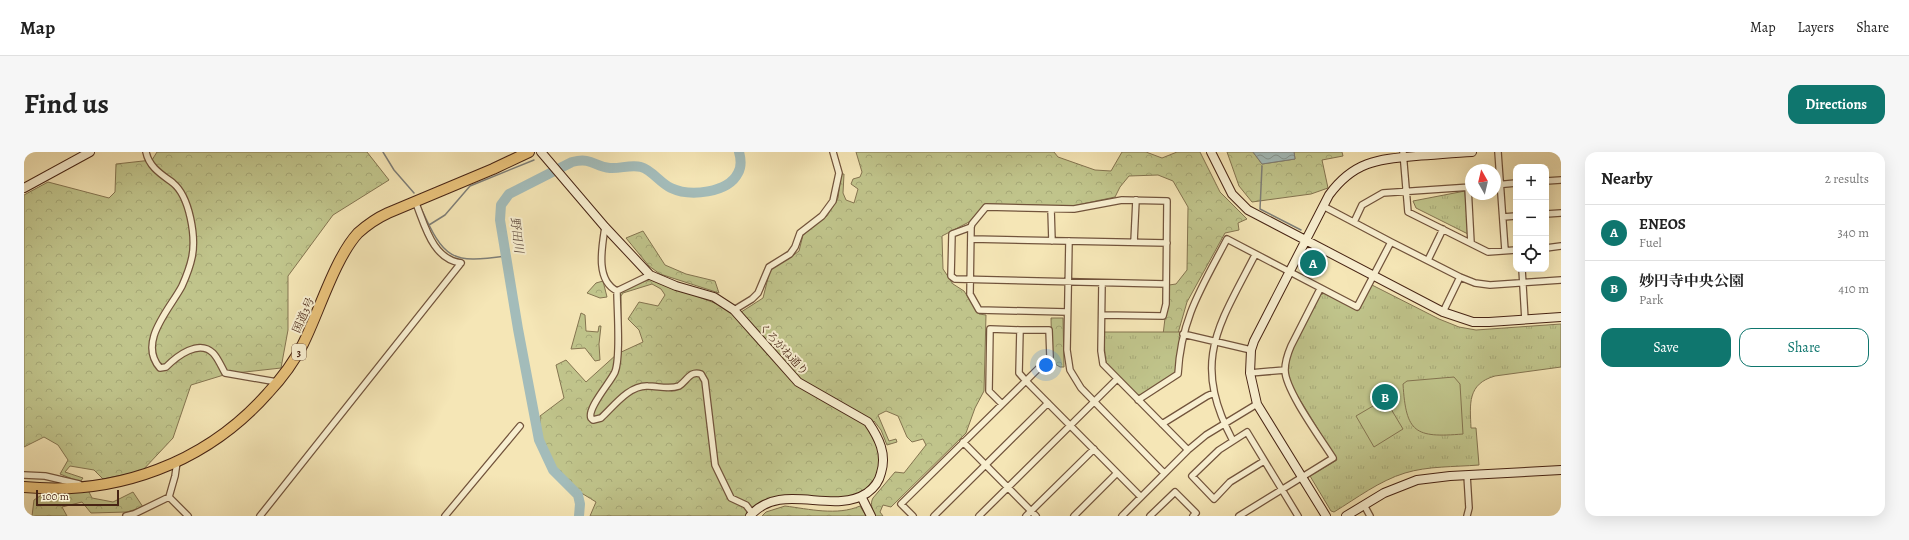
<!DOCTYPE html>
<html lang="en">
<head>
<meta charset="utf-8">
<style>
  :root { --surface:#fff; --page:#f6f6f6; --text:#222; --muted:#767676; --line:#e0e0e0; --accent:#0f766e }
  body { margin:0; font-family:Alegreya,"Noto Serif JP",serif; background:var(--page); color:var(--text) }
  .controls { position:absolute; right:12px; top:12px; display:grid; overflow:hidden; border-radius:8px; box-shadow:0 4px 16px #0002 }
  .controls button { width:36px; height:36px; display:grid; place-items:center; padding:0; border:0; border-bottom:1px solid var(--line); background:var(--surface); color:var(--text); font:20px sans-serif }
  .compass { position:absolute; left:1441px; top:12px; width:36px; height:36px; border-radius:50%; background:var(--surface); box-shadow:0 4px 16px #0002; rotate:352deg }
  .scale { position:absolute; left:12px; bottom:10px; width:83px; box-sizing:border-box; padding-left:4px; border:2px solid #472414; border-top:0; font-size:11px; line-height:14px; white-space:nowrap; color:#472414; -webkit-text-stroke:3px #f8efd0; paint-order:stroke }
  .you { position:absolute; left:1022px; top:213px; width:14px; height:14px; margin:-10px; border:3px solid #fff; border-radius:50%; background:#1a73e8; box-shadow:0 0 0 6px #1a73e833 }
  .badge { display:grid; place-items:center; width:26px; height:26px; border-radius:50%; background:var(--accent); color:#fff; font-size:13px; font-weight:700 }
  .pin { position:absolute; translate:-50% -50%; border:2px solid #fff; box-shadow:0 1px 4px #0006 }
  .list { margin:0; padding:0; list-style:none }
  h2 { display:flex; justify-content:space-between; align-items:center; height:52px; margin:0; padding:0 16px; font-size:17px }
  h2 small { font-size:13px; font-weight:400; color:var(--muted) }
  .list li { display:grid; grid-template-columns:26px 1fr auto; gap:12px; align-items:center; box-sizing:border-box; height:56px; padding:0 16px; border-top:1px solid var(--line) }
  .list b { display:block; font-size:15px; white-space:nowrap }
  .list p { margin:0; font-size:13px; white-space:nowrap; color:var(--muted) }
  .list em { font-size:13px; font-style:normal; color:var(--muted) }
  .actions { display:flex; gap:8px; padding:12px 16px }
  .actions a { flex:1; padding:9px 0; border:1px solid var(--accent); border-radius:12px; text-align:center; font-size:14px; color:var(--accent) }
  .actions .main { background:var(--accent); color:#fff }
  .icon { flex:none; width:22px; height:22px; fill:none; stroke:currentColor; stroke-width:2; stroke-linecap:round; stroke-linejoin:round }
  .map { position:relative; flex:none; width:1537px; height:364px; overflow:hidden; border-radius:12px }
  header { display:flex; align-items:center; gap:24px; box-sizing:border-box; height:56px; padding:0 20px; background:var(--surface); border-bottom:1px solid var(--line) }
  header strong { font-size:19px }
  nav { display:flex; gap:22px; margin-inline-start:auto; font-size:14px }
  .intro { display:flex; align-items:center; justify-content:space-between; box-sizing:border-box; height:96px; padding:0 24px }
  h1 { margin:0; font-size:28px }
  .button { padding:10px 18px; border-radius:12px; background:var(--accent); color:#fff; font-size:14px; font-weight:700 }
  main { display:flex; gap:24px; padding:0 24px }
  aside { flex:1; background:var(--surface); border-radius:12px; box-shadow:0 4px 16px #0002 }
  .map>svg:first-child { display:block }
</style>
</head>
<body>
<header>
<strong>Map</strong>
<nav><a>Map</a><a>Layers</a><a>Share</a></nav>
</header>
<div class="intro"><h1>Find us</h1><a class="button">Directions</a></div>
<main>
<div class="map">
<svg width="1537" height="364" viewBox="0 0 1537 364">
  <defs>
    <pattern id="forest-crowns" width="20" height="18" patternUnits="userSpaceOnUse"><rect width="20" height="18" fill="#c0c48b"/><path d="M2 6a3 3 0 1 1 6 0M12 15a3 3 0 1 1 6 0" fill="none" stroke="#a6a877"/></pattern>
    <pattern id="park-tufts" width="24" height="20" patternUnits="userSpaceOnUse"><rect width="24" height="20" fill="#c0c48b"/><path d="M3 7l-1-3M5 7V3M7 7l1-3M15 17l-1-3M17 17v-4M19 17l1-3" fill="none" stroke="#a6a877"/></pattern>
    <pattern id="water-waves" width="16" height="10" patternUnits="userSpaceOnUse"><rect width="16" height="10" fill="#a3bcba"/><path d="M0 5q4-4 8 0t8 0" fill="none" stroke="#879996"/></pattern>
  </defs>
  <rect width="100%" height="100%" fill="#f5e6b6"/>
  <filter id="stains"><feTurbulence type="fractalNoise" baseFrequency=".005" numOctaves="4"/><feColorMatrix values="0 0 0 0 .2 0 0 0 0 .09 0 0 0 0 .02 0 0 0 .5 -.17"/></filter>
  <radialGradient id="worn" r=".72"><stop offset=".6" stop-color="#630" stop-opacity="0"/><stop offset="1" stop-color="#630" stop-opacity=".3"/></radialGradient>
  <path fill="url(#forest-crowns)" stroke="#847450" d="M133 0H343L365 28 309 63 264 124V178L257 216 203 222 167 233 149 286 118 319 79 327 70 318 46 314 41 320 59 326 56 330 36 322 44 308 34 293 20 285 0 295V43L24 30 85 46 91 40 92 12 128 8Z
    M832 0H1030L1034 5 1071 18 1087 19 1098 0H1122L1138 6 1153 0H1176L1196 40 1223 67 1214 71 1215 78 1201 81 1163 150 1150 195 1139 183 1145 133 1152 132 1163 118 1164 55 1149 29 1134 23 1105 24 1096 35 1091 45 1049 54 962 52 945 70 918 84 919 117 929 132 940 139 955 162 962 163 960 239 951 256 942 281 867 355 859 353 856 360 859 364H851C848 358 846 351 849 346L871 320 880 321 902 293 899 287 888 290 883 285 874 264 862 259 854 263 865 289 872 287 873 290 863 293 857 278 850 269 844 277 856 301 855 314 851 326 839 340 819 349 753 345 733 353 721 364H566L572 350C558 341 535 329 525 315 517 305 516 277 516 264L540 246 532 213 542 208 562 230 593 202 619 190 615 178 604 167 615 150 634 154 641 143 637 137 628 132 599 141 597 144V168L595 175V145L598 138 627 127 696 153 711 164 739 146 746 118 767 105 775 99 779 83 803 64 814 46 817 22H820L819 41 822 48 830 51 834 37 827 32 829 27 836 25 838 20Z
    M1203 0H1229L1238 12 1271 7 1270 0H1318L1319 4 1298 8 1304 36 1287 42 1228 50 1215 34Z
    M619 79 641 113 662 122 691 129 695 141 636 122 625 114 602 86Z
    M579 129 583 145 576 146 563 141 572 131Z
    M557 161 561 163 562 179 574 180 575 174H577L575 192 576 208 571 209 561 196 547 197Z
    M1027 166H1039L1040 215H1036L1031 212 1028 206Z
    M64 338 68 346 89 350 109 340 119 355 103 360 67 361 58 350 38 355 43 364H8L10 348 19 342Z
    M761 354C785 357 813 364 836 354L842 364H738L742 360Z"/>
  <path fill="url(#park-tufts)" stroke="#847450" d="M1441 39 1444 82 1392 56 1389 49Z
    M1348 133 1415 167 1435 175 1452 178 1537 172V215L1471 224C1443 232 1446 252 1447 276H1452L1455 313C1430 315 1404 314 1381 321 1355 329 1333 346 1310 360L1307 359 1286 324 1313 308 1267 233C1265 226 1263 219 1264 212 1267 192 1287 161 1296 143L1301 141 1334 158Z
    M1080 180H1157L1151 221 1116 243H1112L1084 214 1081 207Z"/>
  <path fill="#c0c48b" stroke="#847450" d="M1430 225 1436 232 1439 282C1391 286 1382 281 1379 232L1383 229Z
    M1361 247 1379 277 1350 295 1332 264Z"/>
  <path fill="url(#water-waves)" stroke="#7e7f78" d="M1229 0H1270L1271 7 1238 12Z"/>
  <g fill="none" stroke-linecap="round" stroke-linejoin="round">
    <path stroke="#7e7f78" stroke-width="1.5" d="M359 0 370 18 390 41
      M1238 14 1236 57 1277 78
      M397 56C420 107 427 112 482 104
      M405 73 421 63 446 34 510 8"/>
    <path stroke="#a3bcba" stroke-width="10" d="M555 364 556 352 554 343 529 318 515 288 494 177 476 68 477 53 485 42 548 10C569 5 570 15 586 16 596 17 607 12 617 15 628 18 636 31 647 36 666 45 704 41 714 21 718 14 717 7 715 0"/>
    <defs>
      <path id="street" d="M122 0C125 15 137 22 149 31 166 45 172 85 168 105 166 115 162 125 158 134 146 157 113 190 136 216L142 215C153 204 175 187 189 201 194 206 197 214 201 221L253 230
        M1379 0 1384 60 1464 100 1492 98
        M1474 0 1481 98
        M1522 29 1537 28
        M1471 33 1492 31
        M1444 35 1447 91
        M391 49C401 73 408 107 437 111
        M1299 54 1367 90 1436 125 1451 131 1466 133 1537 128
        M1027 57 1028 89
        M1522 62 1537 61
        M1479 65 1492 64
        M1330 70 1338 53 1359 41 1447 35
        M581 75C578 95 571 128 593 139
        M947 75 928 82 927 124 931 127 1142 132
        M947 87 1143 91
        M1045 89 1043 198 1046 218 1057 236 1140 321
        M1110 90 1112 48
        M1522 96 1537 94
        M1404 108 1419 77
        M1498 117 1501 168
        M1078 131 1077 199 1079 212 1164 298
        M593 139C593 158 597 205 591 220 586 231 563 256 567 266L569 268 577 266C590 254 605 233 624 234 634 234 645 238 655 234 663 229 666 218 677 222L681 229 691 313 707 346 722 353 728 361
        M593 139 626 123
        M710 158 728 147 734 141 745 115 766 102 771 95 776 81 798 64 809 49 815 21 809 0
        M1043 160 955 158 946 142 947 75 948 72 962 55 1050 57 1098 48 1143 49 1142 152 1139 164 1078 163
        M1419 160 1436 125
        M1159 182 1227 198
        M1226 221 1261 218
        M1114 248 1154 222C1157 166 1178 135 1203 87L1333 155 1367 90
        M978 252 965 239 966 177 996 178
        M1138 272 1183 244 1190 241
        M1209 289C1167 209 1194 175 1231 103
        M939 290 1012 364
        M1240 309 1206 330 1190 347 1168 324 1195 298 1223 280 1274 364
        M0 323 21 324 55 332
        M1443 323 1445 356 1443 364
        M145 345 164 364
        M1340 353 1346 364
        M102 364 110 362 145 345 151 324 153 310
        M236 364 437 111
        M421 364 496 274
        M889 364 877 352C926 303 976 254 1026 205L1025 178H996L995 221 1002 229 1117 345
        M910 364 1024 251
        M955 364 1093 227
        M1002 364 1070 297
        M1050 364 1093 321
        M1098 364 1164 298 1182 283 1233 252
        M1126 364 1151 340 1172 361 1169 364
        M1215 364 1309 306C1297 287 1261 238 1261 218 1261 209 1264 201 1267 194L1296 137"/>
      <path id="secondary" d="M517 0 581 75 626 123 652 134 690 145 710 158 774 230 844 270C855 286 863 302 857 321 855 330 850 336 843 341 808 364 757 328 726 364
        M1187 0 1208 42 1224 58 1419 160 1449 170H1465L1537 165
        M0 36 66 0
        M838 346 847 364
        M1302 364 1233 252 1226 221 1227 198 1230 189 1305 43C1329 10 1353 7 1392 4 1410 3 1429 1 1448 0
        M1322 364 1360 341 1393 328 1426 324 1537 318"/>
      <path id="highway" d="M0 335C93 344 182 311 244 241 258 226 270 210 279 192 295 160 311 106 334 81 343 73 353 66 364 61L469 17 505 0"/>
    </defs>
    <use href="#street" stroke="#72543c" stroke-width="8"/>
    <use href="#secondary" stroke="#472414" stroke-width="10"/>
    <use href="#highway" stroke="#472414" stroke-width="12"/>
    <use href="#street" stroke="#f8efd0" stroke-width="5.5"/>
    <use href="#secondary" stroke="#f8efd0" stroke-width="8"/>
    <use href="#highway" stroke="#eac37b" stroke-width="10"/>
  </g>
  <g text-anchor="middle" stroke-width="4" stroke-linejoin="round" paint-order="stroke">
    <rect fill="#f8efd0" stroke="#7c614c" stroke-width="1" x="268" y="192" width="14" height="16" rx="3"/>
    <g font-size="10" font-weight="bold" fill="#472414">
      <text x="275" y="204">3</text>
    </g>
    <g font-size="11" fill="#472414" stroke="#f8efd0">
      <text transform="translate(279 163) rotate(-66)" y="4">国道3号</text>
      <text transform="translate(760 197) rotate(47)" y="4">くろがね通り</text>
    </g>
    <g font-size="12" font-style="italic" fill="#5e4a3e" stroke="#f8efd0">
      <text transform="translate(493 83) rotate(83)" y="4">野田川</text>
    </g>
  </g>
  <rect width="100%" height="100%" filter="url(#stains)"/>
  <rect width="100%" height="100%" fill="url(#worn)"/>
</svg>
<div class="controls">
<button>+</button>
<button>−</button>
<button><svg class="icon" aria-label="locate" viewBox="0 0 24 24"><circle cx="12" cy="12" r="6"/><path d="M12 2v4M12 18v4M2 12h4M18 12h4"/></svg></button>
</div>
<svg class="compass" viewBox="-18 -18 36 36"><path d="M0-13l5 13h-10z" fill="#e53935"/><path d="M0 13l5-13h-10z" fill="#767676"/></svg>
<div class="scale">100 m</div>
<div class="you"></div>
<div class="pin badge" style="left:1289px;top:111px">A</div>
<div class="pin badge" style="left:1361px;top:245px">B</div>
</div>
<aside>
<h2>Nearby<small>2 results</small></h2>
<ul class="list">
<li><span class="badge">A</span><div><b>ENEOS</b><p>Fuel</p></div><em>340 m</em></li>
<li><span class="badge">B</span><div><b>妙円寺中央公園</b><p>Park</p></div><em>410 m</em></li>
</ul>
<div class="actions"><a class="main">Save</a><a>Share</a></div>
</aside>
</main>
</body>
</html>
